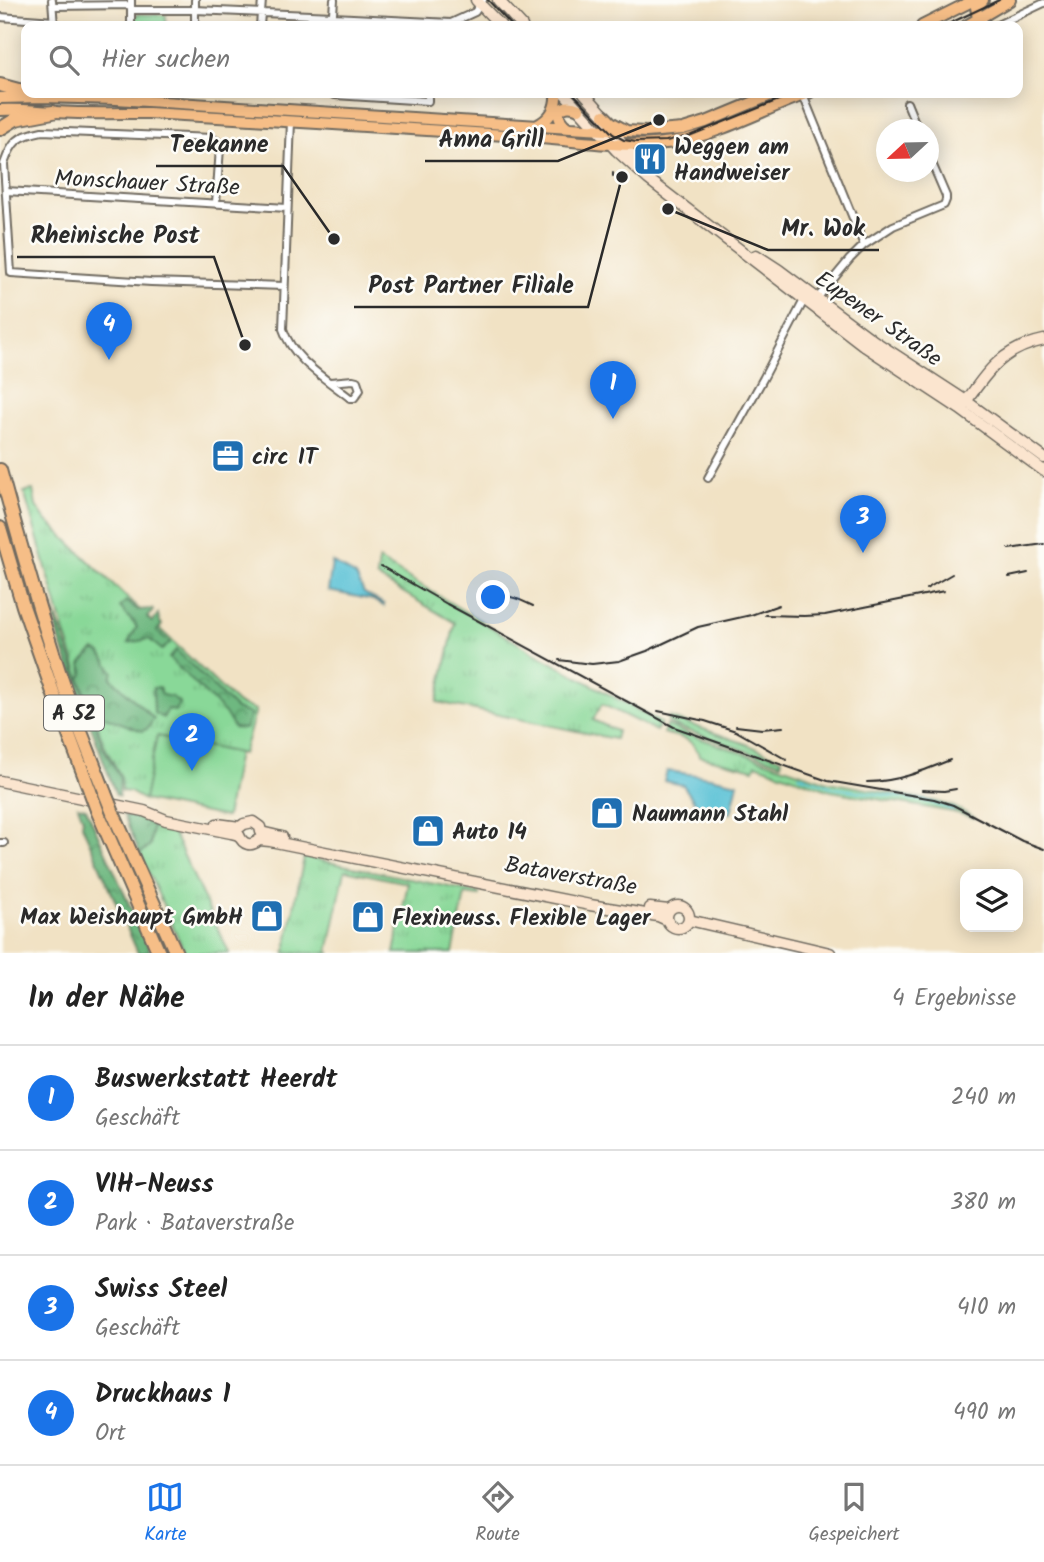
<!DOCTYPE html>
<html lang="de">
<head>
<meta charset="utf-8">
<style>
  :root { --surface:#fff; --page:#f2f2f2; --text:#222; --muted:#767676; --line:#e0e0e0; --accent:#1a73e8 }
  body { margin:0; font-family:Kalam,sans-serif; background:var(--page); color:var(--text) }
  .controls { position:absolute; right:21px; bottom:21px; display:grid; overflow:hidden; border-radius:14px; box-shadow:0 4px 18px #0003 }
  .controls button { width:63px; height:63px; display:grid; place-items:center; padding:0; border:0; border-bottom:2px solid var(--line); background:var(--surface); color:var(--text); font:35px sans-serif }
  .compass { position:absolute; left:876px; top:119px; width:63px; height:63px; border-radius:50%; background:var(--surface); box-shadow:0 4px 18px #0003; rotate:248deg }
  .you { position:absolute; left:494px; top:598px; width:24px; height:24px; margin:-18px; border:5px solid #fff; border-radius:50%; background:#1a73e8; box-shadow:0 0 0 10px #1a73e833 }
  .badge { display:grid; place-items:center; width:46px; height:46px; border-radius:50%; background:var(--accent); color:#fff; font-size:23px; font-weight:700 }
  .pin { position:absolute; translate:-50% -58px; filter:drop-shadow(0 2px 4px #0008) }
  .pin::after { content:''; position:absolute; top:37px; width:24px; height:21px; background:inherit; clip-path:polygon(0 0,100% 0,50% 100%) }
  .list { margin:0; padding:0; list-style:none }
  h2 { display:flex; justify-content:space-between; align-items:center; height:91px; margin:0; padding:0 28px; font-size:30px }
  h2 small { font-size:23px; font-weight:400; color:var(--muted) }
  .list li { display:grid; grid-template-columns:46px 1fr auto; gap:21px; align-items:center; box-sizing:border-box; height:105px; padding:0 28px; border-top:2px solid var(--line) }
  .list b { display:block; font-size:26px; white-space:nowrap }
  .list p { margin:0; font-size:23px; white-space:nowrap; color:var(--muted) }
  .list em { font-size:23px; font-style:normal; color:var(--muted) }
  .icon { flex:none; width:38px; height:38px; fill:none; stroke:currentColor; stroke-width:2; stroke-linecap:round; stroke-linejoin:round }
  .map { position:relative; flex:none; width:1044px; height:953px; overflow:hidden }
  .search { position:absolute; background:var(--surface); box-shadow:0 4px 18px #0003; left:21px; right:21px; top:21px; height:77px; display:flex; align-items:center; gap:18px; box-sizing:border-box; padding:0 24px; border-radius:14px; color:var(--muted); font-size:26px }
  .sheet { height:511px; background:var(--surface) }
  nav { display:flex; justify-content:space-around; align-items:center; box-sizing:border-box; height:98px; border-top:2px solid var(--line); background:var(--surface); font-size:19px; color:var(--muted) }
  nav a { display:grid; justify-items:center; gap:4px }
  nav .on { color:var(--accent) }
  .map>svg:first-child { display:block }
</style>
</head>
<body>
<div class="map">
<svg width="1044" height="953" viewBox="0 0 1044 953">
  <defs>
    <pattern id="grass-tufts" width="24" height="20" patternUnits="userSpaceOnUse" patternTransform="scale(1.75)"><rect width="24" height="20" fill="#89d898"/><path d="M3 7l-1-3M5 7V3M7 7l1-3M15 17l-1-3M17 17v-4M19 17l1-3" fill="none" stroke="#76ba83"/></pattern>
    <pattern id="forest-crowns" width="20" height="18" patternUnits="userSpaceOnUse" patternTransform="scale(1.75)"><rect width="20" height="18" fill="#6eb880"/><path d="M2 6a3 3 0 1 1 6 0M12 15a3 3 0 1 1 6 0" fill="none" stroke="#5b9669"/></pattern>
  </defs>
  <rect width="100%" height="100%" fill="#fdfcf7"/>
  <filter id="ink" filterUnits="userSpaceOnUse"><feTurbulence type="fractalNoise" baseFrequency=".0143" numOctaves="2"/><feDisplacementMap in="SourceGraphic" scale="14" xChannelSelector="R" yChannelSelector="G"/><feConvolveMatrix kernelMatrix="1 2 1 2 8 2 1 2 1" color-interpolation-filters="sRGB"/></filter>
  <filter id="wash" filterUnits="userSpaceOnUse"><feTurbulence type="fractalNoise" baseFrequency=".00686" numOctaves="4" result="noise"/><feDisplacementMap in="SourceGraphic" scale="28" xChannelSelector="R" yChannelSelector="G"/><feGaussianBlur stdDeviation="1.57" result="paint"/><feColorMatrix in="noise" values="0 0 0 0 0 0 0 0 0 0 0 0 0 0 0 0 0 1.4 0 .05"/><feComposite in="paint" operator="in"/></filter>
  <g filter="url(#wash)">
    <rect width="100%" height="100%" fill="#f1e2c4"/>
    <path fill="url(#grass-tufts)" stroke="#5a8262" stroke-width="2" d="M33 490 36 506 44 518 238 704 256 710 243 754 157 736 144 800 130 792 122 791 121 777 106 749 87 699 66 636 24 492Z
      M379 560 536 654 661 723 656 731 602 704 593 720 617 731 615 739 437 702 455 623 377 577Z
      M669 717 746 744 782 759 781 763 675 726 668 722Z
      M667 725 690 735 828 782 934 801 954 807 975 818 953 812 831 791 756 764 754 769 699 756C695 738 679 737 663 733Z
      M153 823 172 830 229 953H185L140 854 150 845Z
      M304 857 479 893V896L465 894 453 953H394L408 883 345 870 328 952 331 953H285Z"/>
    <path fill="url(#forest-crowns)" stroke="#4c7256" stroke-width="2" d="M126 601 138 610 152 609 153 611 147 618 152 622 158 614 159 620 162 625 157 631 170 643 162 650 149 639 128 643 137 627 120 607Z
      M52 605 104 749 120 777 119 796 116 795 60 641Z
      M94 650 101 653 113 672 111 678 154 719 147 729 142 731 92 712 80 679 83 674 81 664Z
      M176 650 236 709 251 714 245 729 234 728 225 713 169 658Z
      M159 687 162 695 172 697 180 703 175 711 168 709 163 718 154 713 153 688Z
      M78 806 86 808 151 953H138L82 825 83 819Z
      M124 815 145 819 153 823 150 845 140 854Z"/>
    <path fill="#89d898" stroke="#5a8262" stroke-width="2" d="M137 14 166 15V26H134V17Z
      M157 736 238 753 226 817 144 800Z"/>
    <path fill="#58c1d5" stroke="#427680" stroke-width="2" d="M332 562 356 576 364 593 384 604V606L373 600 328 591Z
      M667 771 710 777 738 783 731 813 698 807 683 785 664 781Z"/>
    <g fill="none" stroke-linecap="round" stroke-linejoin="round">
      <path stroke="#58c1d5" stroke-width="2" d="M799 775 835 788 925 801 954 810"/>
    </g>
  </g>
  <g filter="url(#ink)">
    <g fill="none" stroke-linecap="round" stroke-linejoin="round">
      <defs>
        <path id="street" d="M52 0 54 26
          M131 0V26
          M53 6 131 5
          M131 10H195L333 16
          M0 17 54 21
          M333 17 451 23 475 12 483 0
          M978 19 990 26H995L1044 3
          M195 26V0
          M260 26 262 0
          M332 26 334 0
          M331 93 335 95 428 101V93
          M803 95 864 245
          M907 103 918 130
          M291 121 283 329C293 360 325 378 350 398H354L360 390 357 381 353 380 330 382
          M6 191 287 208
          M216 203 220 148 218 142 212 138 42 131C18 136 12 141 4 164L11 273 151 282 284 286
          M708 478 763 379 802 304 820 295 850 259 864 245 893 226 944 205 946 200V196L928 154
          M0 843H4"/>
        <path id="secondary" d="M476 0 501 26
          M498 0 522 26
          M564 93 616 150 648 179 866 347 960 409 1044 471
          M584 93 604 115 625 148 644 169
          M756 255 779 270 874 341 966 401 1044 458
          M963 406C987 372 1001 349 1044 340
          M0 781 144 811 166 820 231 833 239 835C243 845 251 847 259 840L270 841 590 905 658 916 667 920
          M217 824 240 827 244 824 253 822 260 827 261 832 282 837
          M667 917a11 11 0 1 1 22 0a11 11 0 1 1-22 0Z
          M650 908 669 910
          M689 920 830 953"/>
        <path id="primary" d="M978 19 976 7 983 0
          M922 26 974 0
          M966 26 1010 0
          M0 98 41 97 116 99 586 129 646 132 683 129 706 122 776 93
          M0 110C19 109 37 111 55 112 87 114 118 113 149 113 268 120 386 127 505 135 563 138 622 151 679 141 724 132 766 108 809 93
          M604 115 611 122 625 130
          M536 126C550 119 557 109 556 93
          M569 128C551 118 559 100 579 109
          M646 170C640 158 639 150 652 144"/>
        <path id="highway" d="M0 85 26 92
          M0 129 16 119 53 112
          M0 470C20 544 41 619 66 692 78 726 92 759 105 793
          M0 528 23 606 55 698 90 791
          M97 810 159 953
          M113 813 176 953"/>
      </defs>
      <use href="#street" stroke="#706b61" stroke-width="10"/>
      <use href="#secondary" stroke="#706b61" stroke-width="13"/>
      <use href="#primary" stroke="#706b61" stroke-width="14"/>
      <use href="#highway" stroke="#706b61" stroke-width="16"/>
      <use href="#street" stroke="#fff" stroke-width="6"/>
      <use href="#secondary" stroke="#fbe5cf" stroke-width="10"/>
      <use href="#primary" stroke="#f6be87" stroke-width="10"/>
      <use href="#highway" stroke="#f6be87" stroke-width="12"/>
      <path stroke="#2b2b2b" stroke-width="2" d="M488 0 512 26
        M944 26 999 0
        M573 93 613 134 624 140 636 142 666 141 689 136 796 93
        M613 176V173
        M499 595C512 596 521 600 533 606"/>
      <path stroke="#2b2b2b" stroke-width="2" d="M1009 549 1044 544
        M381 566 447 604 674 727 828 781 934 799 953 805 1022 841 1044 849
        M1009 577 1028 573
        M926 589 952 574
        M765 615 804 616 825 615 944 591
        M559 660 592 664 619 661 647 651 698 627 751 615 779 605
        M658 711 705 721 736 731 787 760
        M736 726 762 729 783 727
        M867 782C897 782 923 771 950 760
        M922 790 944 791 956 789"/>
      <defs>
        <path id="highway-bridge" d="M90 791 97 810
          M105 793 113 813"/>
      </defs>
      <use href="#highway-bridge" stroke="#706b61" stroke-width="16" stroke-linecap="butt"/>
      <use href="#highway-bridge" stroke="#f6be87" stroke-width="12"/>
    </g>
  </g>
  <defs>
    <symbol id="restaurant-square" viewBox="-11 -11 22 22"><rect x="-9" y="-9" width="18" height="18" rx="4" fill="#1f6fb2" stroke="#fdfcf7"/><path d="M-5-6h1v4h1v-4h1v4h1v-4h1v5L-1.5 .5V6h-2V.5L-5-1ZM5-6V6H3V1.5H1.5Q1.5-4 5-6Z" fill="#fff"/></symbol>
    <symbol id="office-square" viewBox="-11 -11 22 22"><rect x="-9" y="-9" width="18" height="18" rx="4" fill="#1f6fb2" stroke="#fdfcf7"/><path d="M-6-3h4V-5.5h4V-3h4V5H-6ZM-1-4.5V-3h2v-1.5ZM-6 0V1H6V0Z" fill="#fff"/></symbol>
    <symbol id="shop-square" viewBox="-11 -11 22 22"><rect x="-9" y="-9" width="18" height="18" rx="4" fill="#1f6fb2" stroke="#fdfcf7"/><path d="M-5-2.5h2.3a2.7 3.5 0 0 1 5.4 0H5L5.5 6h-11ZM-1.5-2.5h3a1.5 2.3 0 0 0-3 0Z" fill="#fff"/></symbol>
  </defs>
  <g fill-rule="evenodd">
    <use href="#restaurant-square" x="631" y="140" width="38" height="38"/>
    <use href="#office-square" x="209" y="437" width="38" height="38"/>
    <use href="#shop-square" x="588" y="794" width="38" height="38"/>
    <use href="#shop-square" x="409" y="812" width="38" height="38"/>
    <use href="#shop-square" x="248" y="897" width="38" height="38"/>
    <use href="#shop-square" x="349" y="898" width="38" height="38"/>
  </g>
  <g text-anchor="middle" stroke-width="5" stroke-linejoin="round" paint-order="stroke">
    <rect fill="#fdfcf7" stroke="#6a6a68" stroke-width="2" x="44" y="695.5" width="60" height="35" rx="5"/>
    <g font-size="21" font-weight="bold" fill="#2b2b2b">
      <text x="74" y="720">A 52</text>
    </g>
    <g font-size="23" font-weight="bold" fill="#2b2b2b" stroke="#fdfcf7" text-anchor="start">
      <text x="674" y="154">Weggen am<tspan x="674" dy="26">Handweiser</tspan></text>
      <text x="252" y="464">circ IT</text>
      <text x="632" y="821">Naumann Stahl</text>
      <text x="452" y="839">Auto 14</text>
      <text x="243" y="924" text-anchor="end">Max Weishaupt GmbH</text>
      <text x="392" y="925">Flexineuss. Flexible Lager</text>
    </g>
    <g font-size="23" fill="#2b2b2b" stroke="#fdfcf7">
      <text transform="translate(147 182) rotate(3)" y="8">Monschauer Straße</text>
      <text transform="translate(879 318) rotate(35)" y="8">Eupener Straße</text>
      <text transform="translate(571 875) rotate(10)" y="8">Bataverstraße</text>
    </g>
  </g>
  <path fill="none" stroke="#2b2b2b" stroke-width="2.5" d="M659 120L558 161H425M334 239L283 166H156M668 209L768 250H879M245 345L214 257H17M622 177L588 307H354"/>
  <g fill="#2b2b2b" stroke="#fdfcf7" stroke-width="2.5">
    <circle cx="659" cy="120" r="7"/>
    <circle cx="334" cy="239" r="7"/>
    <circle cx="668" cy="209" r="7"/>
    <circle cx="245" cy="345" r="7"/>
    <circle cx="622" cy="177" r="7"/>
  </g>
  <g font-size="24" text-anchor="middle" font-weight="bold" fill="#2b2b2b" stroke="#fdfcf7" stroke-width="5" stroke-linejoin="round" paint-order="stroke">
    <text x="491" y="147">Anna Grill</text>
    <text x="219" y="152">Teekanne</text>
    <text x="823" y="236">Mr. Wok</text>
    <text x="115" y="243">Rheinische Post</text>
    <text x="471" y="293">Post Partner Filiale</text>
  </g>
</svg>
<div class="controls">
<button><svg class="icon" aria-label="layers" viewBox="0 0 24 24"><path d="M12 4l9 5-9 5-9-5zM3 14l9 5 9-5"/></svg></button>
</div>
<svg class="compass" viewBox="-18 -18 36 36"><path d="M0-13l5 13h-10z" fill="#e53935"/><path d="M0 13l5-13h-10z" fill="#767676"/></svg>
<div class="you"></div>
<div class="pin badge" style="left:613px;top:419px">1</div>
<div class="pin badge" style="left:192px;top:771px">2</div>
<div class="pin badge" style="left:863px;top:553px">3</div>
<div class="pin badge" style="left:109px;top:360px">4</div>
<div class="search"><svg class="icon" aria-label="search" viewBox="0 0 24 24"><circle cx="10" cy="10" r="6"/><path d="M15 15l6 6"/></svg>Hier suchen</div>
</div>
<section class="sheet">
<h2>In der Nähe<small>4 Ergebnisse</small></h2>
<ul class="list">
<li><span class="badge">1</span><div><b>Buswerkstatt Heerdt</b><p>Geschäft</p></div><em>240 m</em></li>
<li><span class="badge">2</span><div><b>VIH-Neuss</b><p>Park · Bataverstraße</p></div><em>380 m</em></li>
<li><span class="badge">3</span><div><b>Swiss Steel</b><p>Geschäft</p></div><em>410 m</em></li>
<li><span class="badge">4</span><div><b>Druckhaus 1</b><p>Ort</p></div><em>490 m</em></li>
</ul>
</section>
<nav>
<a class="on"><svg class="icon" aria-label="map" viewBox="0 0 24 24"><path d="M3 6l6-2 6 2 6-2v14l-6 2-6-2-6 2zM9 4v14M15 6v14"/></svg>Karte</a>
<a><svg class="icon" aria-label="directions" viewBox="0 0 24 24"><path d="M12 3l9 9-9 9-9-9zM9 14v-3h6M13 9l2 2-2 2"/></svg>Route</a>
<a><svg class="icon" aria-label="saved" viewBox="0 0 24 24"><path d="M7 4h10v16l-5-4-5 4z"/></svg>Gespeichert</a>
</nav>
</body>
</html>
